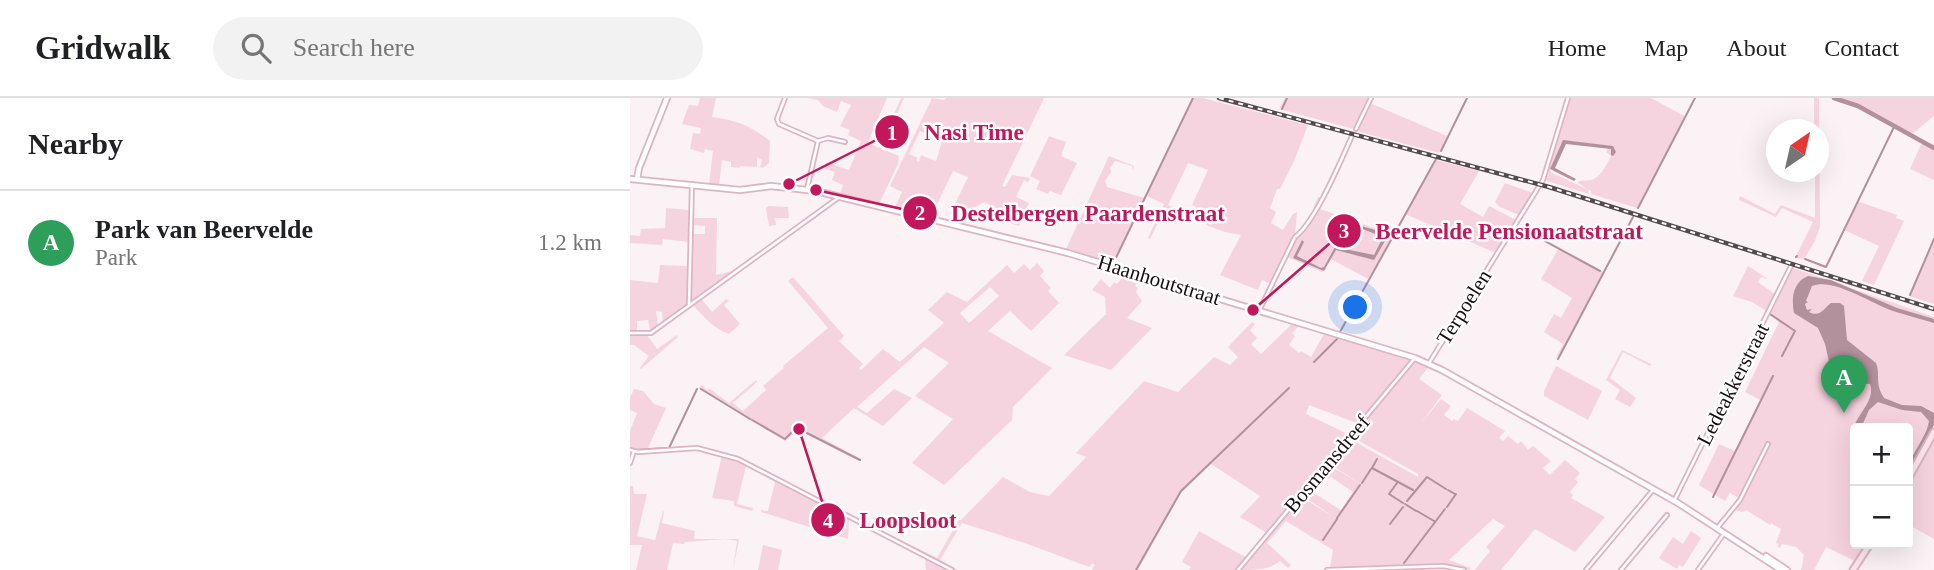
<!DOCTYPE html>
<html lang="en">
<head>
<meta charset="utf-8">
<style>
  :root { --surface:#fff; --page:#f2f2f2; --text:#202124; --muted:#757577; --line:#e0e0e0; --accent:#7c3aed }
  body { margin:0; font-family:Georgia,serif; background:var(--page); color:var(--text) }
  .controls { position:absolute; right:21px; bottom:21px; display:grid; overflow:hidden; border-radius:7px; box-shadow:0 7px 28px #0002 }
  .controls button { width:63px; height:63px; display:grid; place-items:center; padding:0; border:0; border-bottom:2px solid var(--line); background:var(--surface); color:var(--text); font:35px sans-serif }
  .compass { position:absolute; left:1136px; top:21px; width:63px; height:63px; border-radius:50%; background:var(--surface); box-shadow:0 7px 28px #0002; rotate:34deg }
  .you { position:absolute; left:726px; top:210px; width:24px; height:24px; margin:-18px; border:5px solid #fff; border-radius:50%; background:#1a73e8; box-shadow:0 0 0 10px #1a73e833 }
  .badge { display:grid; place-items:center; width:46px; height:46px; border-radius:50%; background:var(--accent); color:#fff; font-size:23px; font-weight:700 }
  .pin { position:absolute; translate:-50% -58px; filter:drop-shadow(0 2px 4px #0008) }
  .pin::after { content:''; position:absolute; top:37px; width:24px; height:21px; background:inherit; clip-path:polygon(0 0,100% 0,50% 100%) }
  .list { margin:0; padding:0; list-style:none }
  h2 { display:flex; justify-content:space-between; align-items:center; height:91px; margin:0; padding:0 28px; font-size:30px }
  h2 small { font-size:23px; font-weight:400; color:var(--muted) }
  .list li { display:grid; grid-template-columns:46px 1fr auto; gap:21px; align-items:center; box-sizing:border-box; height:105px; padding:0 28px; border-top:2px solid var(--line) }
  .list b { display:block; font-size:26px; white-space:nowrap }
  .list p { margin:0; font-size:23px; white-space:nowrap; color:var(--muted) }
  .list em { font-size:23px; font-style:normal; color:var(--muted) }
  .icon { flex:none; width:38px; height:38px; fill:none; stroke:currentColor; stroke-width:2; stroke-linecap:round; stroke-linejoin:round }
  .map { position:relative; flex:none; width:1304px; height:472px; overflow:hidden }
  header { display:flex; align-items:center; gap:42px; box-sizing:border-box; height:98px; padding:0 35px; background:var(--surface); border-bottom:2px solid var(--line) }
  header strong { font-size:33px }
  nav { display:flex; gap:38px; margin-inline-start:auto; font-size:24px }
  .search { width:490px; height:63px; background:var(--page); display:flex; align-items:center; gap:18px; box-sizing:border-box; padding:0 24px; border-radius:38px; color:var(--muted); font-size:26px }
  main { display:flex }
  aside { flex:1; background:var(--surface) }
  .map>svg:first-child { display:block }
</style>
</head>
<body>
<header>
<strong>Gridwalk</strong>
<div class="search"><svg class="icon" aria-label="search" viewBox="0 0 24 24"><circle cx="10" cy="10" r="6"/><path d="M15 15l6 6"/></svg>Search here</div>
<nav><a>Home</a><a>Map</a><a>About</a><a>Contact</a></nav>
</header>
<main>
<aside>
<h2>Nearby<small></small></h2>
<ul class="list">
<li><span class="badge" style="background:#2e9e5b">A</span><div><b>Park van Beervelde</b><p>Park</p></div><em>1.2 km</em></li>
</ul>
</aside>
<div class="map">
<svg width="1304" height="472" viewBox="0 0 1304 472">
  <rect width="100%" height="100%" fill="#faf2f4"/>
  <path fill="#f6d4df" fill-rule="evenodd" d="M70 0H86L82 19C106 22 121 28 140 43L139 65 133 70 130 69 132 62 127 59V69L110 68V70L101 69V64L92 62 89 87 79 86 83 53 75 51 74 55 60 51 63 35 70 36 71 30 52 26 59 7 68 8Z
    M177 0H257L238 44 249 50 271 0H274L252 51 269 58 268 66 249 106 210 96 213 87 202 82 205 74 195 71 196 64 219 72 231 43 218 37 220 32 210 28 221 7 211 3 207 14 193 8 188 2Z
    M302 0 314 2 316 0H414L372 88 375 89 382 77 400 80 398 84 394 82 386 99 399 105 389 128 374 123 373 126 359 121 365 109 354 104 342 111 325 106 338 79 323 73 301 119 265 109 272 94 260 88ZM309 28 316 30 306 63 291 57 289 64 286 62 288 60 279 56 290 33 304 39Z
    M563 0H573L678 27 664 63 650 91H647L640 110 646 114 641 125 653 132 663 116 667 114 665 137 641 186 632 182 628 192 590 177 611 137 595 134 576 127 577 125 581 127 583 124 577 120 575 122 573 121 576 115 562 107 578 72 558 65 538 107 557 117 555 121 535 111 520 141 518 140 534 106 517 98 483 166 436 151 479 58 504 68 503 72 502 68 485 63 480 70 481 74 475 83 477 89 514 100Z
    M655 0H740L724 31 649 11Z
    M939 0H1021L1056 19 1007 110 961 96V93L958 91 959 96 914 82 919 74 918 70ZM938 43 979 48 976 54 981 58C977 66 970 81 960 82 955 83 951 82 947 84L957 91 922 75 920 72 931 46Z
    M1184 0H1189L1190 128 1185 143 1174 161 1165 160 1183 124 1152 110 1146 119 1109 102 1110 98 1145 116 1151 107 1185 120V74H1188V32L1184 31Z
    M1209 0H1304V18L1282 36 1236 10Z
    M740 5 817 38 809 55 726 33Z
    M419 38 436 44 431 58 447 65 431 97 420 93 418 96 406 91 410 83 400 78Z
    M1293 42 1304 47V82L1280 71Z
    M713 53 716 54 690 111 764 137 738 181 701 161 692 174 657 159C666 141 677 127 687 110L684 109 688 99H690Z
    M806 62 849 73 830 106 853 119 859 108 886 122 866 155 775 116Z
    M875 85 903 95 889 117 870 109 865 104Z
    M1227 103 1267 117 1266 120 1274 123 1244 187 1232 183 1249 148 1214 132Z
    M138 108 158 109 159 120H145L146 127 139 128 136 110Z
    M36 110 60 112 59 144 33 141 32 147 0 145V137L10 138 11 131 35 130Z
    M62 120H87L86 177 102 173 63 201 61 200 62 136H75V128L62 127Z
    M1304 139V206L1279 198Z
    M929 150 974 174 929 259 927 258 933 246 914 234 924 216 931 220 942 200 911 181Z
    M407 165 414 173 410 178 421 190 418 193 429 205 401 233 380 213 358 233 422 270 383 309 382 322 314 387 282 365 323 321 285 298 319 265 294 249 227 309 237 315 264 291 282 300 253 328 224 310 192 340 231 361 229 363 168 332 155 343 68 290 72 287 77 292 80 291 99 305 126 282 127 284 103 305 113 313 136 292 133 288 154 270 153 268 198 230 158 183 163 179 214 238 209 243 233 266 229 270 231 272 253 251 270 264 314 225 298 212 317 194 337 204 377 167 384 175 394 166 400 172ZM360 189 369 198 339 225 330 215Z
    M30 167 58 168V205L33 225 32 214 26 213 28 228 17 235 20 231 18 222 7 223V234H0V182L28 185Z
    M1118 168 1138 181 1131 179 1128 184 1146 197 1138 214 1122 204 1103 198Z
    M1163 170 1304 219V327L1278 374V330H1225V446H1236L1225 463 1196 449 1184 472H1171L1174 457 1166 449 1152 446 1150 450 1148 449V446L1146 445 1151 431 1141 425 1140 427 1116 412 1114 414 1104 412 1112 402 1100 395 1095 403 1069 387 1089 346 1105 353 1130 302 1115 294 1149 224 1139 217Z
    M497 174 512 179 505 188 508 190 506 194 512 203 497 220 522 230 481 272 434 257 476 216 475 199 462 192 471 181 480 190 484 184 487 186Z
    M70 199 82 214 96 201 99 203 94 207 110 226 99 236C85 232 73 218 62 206Z
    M622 224 625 226 620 232 627 240 621 246 631 256 664 224 670 227 662 235 665 238 659 247 669 255 671 253 681 259 695 234 781 263 729 326 679 307 676 316 720 337 637 435 610 419 630 398 581 366 551 395 508 472H462L465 467 462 465 459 469 395 445 332 425 310 462 328 472H296L295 461 219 421 218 441 131 414V412L138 413 145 384 116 368 107 406 123 410 122 413 104 408V403L82 400 92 357 111 363 299 460 300 458 282 449 283 448 307 460 329 422H331L373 379 400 394 419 398 456 359 446 355 514 283 548 294 584 259 600 267 608 259 598 249Z
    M0 236 17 237 27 251 47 237 48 239 11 271 10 270 19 258 4 247H0Z
    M992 252 1021 266 1020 268 993 254 980 280 1006 300 1000 309 985 301 990 292 976 282Z
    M786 263 799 268 789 281 812 297 791 325 811 301 821 308 814 317 822 323 824 321 828 323 837 310 875 333 869 340 873 343 878 338 888 346 891 343 898 352 903 348 921 363 913 370 920 377 935 362 950 375 945 381 948 384 940 394 943 397 941 400 975 419 945 454 905 431 871 472H845L860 453 856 449 875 428 863 421 819 462 841 470 840 472 812 466 700 470 703 452 656 423 637 445 661 467 658 470 650 463C639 472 626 472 611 472L673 398 678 403 705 420 679 402 674 396 699 367 729 385 700 366 720 341 788 379V376L722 339ZM694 379 698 381 701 379 723 394 711 412 682 394Z
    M926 268 972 293 958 322 914 298V293Z
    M4 291 13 293 24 306 36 310 17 352 6 353 0 350V333L7 315 0 312V300Z
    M1304 342V441L1281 428 1278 434V386Z
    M0 388H3L4 396H17L7 438 25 442 33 413 34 414 32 425 65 433 64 441H109L103 472 107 443 95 441 55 444 54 446 43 445 37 472H6L12 447H0Z
    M569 433 617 460 606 472H559L561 469 552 464Z
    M1061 433 1071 440 1053 469 1049 467 1047 471 1029 460 1043 439 1053 446Z
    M133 447 152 452 148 472H128Z"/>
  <path fill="#b2919c" d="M933 42 983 48 986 54 983 58 981 57V51L936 46 925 70 946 81 944 83 920 71Z
    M707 121 759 136 744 162 706 152 694 173 663 160 672 142 674 144 667 158 691 170 694 169 705 149 744 157 753 139Z
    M1178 178 1201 182 1267 210 1304 221V225C1291 221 1279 218 1266 214 1245 208 1204 179 1182 188L1176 203 1178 204 1175 206 1177 212 1182 211 1179 214C1190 220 1194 210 1201 205H1210L1214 208 1217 242 1246 265C1251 277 1244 284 1254 300L1272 307 1291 308 1304 315V327L1278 374C1279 356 1296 342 1299 323L1291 314 1272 312 1248 304 1239 312 1231 330H1225V349C1211 326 1248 307 1240 286L1222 285 1212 275 1201 272 1195 246 1188 230 1164 215C1161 200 1163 184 1178 178Z"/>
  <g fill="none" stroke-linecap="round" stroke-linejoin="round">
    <path stroke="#b2919c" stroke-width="2" d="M652 11 657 0
      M811 53 837 0
      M1008 110 1065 0
      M889 129 970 173
      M1166 159 1167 158
      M1175 161 1196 169 1264 29
      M483 166 563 0
      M1280 197 1304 141
      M1140 216 1165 233 1152 258
      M710 234 806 61
      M928 261 1003 119
      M684 264 709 239
      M71 291 120 321
      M122 322 155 341 165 331H169L230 362
      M39 350 67 291
      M6 352 36 350
      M747 361 742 370 783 392
      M732 385 741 371
      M767 385 759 396 773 405
      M818 392 825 396
      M1083 399 1143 278
      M777 403 797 379 816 391
      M775 406 786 413
      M817 409 826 396
      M787 413 804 423
      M707 420 730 387
      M760 426 773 409
      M693 442 707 421
      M774 465 815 411
      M506 472 551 393 659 290"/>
    <path stroke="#b2919c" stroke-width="4.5" d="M1204 0 1228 8 1304 50"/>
    <defs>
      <path id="minor" d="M155 0 147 21 149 26 188 43 198 40 215 44
        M726 31 741 0
        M177 91 188 43
        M59 206 62 86
        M629 213 665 139C685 125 711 62 722 38
        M0 235H21L208 100
        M799 265 913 82 938 0
        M0 352 8 354 67 350 108 361 322 472
        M0 365 4 353
        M1044 403 1161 168
        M1088 429 1110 402 1138 346
        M608 472 785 260
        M697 472 813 468 834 472
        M956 472 1023 392
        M991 472 1037 417
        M1068 472 1093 437"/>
      <path id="tertiary" d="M0 81 110 92 141 88 186 93 438 155 785 260 812 272 1048 405 1151 472
        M7 81 9 70 37 0
        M1136 458 1157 472"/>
      <path id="secondary" d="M1278 381 1304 334
        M1223 472 1240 446"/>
    </defs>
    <use href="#minor" stroke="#ddb5c2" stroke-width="6"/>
    <use href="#tertiary" stroke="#ddb5c2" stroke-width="8"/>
    <use href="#secondary" stroke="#ddb5c2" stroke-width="9"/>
    <use href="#minor" stroke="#fff" stroke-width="2.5"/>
    <use href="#tertiary" stroke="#fff" stroke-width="4.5"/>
    <use href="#secondary" stroke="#fee6ee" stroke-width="5"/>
    <defs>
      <path id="rail" d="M589 0 919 89 1304 211"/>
    </defs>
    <use href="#rail" stroke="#54494d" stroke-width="4.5"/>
    <use href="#rail" stroke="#fff" stroke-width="2" stroke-dasharray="5" stroke-linecap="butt"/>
  </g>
  <g text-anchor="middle" stroke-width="5" stroke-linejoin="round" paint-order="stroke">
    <g font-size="21" fill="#1a0d12" stroke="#fff">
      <text transform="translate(529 182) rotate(17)" y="7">Haanhoutstraat</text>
      <text transform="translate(834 209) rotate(-58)" y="7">Terpoelen</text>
      <text transform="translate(1103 286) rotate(-63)" y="7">Ledeakkerstraat</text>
      <text transform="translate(697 366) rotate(-50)" y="7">Bosmansdreef</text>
    </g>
  </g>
  <path fill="none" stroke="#c2185b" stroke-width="2.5" d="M159 86L262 34M186 92L290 115M623 212L714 133M169 331L198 422"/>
  <g fill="#c2185b" stroke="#fff" stroke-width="2.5">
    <circle cx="159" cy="86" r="7"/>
    <circle cx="186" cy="92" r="7"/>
    <circle cx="623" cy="212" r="7"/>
    <circle cx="169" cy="331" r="7"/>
    <circle cx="262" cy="34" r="18"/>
    <circle cx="290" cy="115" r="18"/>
    <circle cx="714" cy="133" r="18"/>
    <circle cx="198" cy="422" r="18"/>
  </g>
  <g font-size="21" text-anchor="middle" font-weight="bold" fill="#fff">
    <text x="262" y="42">1</text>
    <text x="290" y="122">2</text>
    <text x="714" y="140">3</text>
    <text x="198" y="430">4</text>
  </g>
  <g font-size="23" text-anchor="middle" font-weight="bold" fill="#c2185b" stroke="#fff" stroke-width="5" stroke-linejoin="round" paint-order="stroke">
    <text x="344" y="42">Nasi Time</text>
    <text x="458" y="123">Destelbergen Paardenstraat</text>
    <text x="879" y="141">Beervelde Pensionaatstraat</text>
    <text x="278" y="430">Loopsloot</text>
  </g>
</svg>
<div class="controls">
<button>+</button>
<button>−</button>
</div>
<svg class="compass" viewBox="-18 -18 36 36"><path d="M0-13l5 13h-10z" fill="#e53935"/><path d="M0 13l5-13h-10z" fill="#757577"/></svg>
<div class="you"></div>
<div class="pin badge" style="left:1214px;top:315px;background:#2e9e5b">A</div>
</div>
</main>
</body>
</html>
